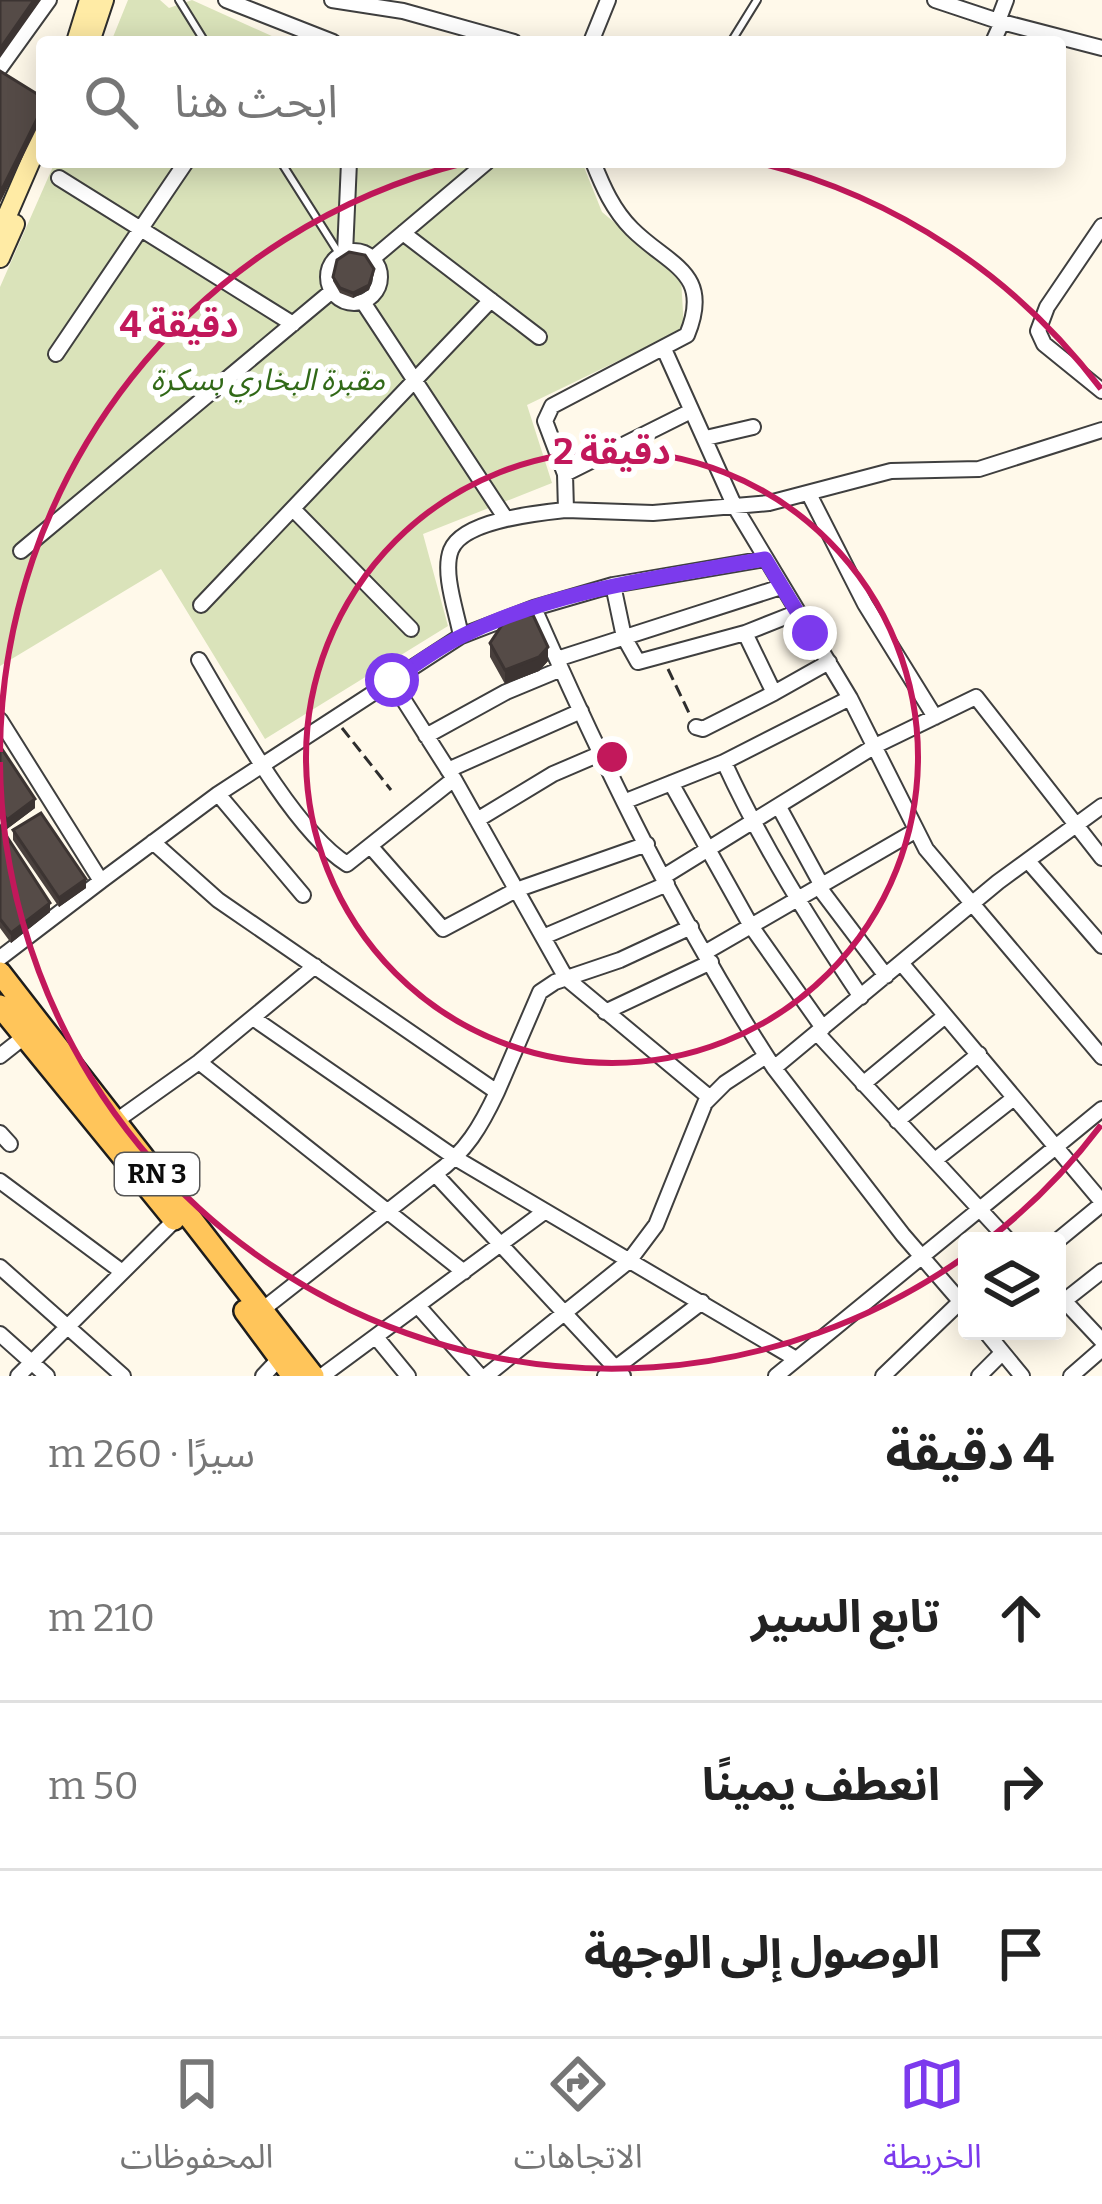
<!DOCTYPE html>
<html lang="ar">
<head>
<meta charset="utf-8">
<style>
  :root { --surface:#fff; --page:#f6f6f6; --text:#222; --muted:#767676; --line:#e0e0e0; --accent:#7c3aed }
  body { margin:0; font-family:Bitter,"Noto Sans Arabic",serif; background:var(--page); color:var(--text); direction:rtl }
  .controls { position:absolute; right:36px; bottom:36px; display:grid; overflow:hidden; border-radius:12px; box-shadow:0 6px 30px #0003 }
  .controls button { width:108px; height:108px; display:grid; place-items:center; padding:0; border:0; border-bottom:3px solid var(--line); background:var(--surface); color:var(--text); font:60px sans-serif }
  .stop { position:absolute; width:36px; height:36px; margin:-27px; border:9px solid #7c3aed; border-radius:50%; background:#fff }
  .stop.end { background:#7c3aed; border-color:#fff; box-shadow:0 3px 12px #0008 }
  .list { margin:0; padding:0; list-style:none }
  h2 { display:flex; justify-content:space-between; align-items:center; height:156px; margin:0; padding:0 48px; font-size:51px }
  h2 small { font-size:39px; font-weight:400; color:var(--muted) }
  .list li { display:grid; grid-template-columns:78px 1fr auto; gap:36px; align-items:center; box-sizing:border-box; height:168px; padding:0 48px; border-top:3px solid var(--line) }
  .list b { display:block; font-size:45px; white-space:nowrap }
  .list em { font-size:39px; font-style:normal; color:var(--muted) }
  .icon { flex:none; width:66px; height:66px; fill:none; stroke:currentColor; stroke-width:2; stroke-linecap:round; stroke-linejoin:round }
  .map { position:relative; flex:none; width:1102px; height:1376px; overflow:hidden; direction:ltr }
  .search { position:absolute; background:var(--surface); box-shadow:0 6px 30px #0003; left:36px; right:36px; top:36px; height:132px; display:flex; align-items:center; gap:30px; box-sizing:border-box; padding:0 42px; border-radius:12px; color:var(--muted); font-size:45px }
  .sheet { height:660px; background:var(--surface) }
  nav { display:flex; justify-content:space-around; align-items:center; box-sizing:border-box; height:168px; border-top:3px solid var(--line); background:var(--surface); font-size:33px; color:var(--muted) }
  nav a { display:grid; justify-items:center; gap:6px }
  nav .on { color:var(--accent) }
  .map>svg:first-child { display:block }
</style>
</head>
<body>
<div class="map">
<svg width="1102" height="1376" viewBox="0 0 1102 1376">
  <rect width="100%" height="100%" fill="#fff9ea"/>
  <path fill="#dae3ba" d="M128 0H160L169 8 192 0 274 37 275 42H111Z
    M55 162H582L602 212 681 278 684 329 527 405 552 483 423 534 448 626 265 739 161 569 0 666V287Z"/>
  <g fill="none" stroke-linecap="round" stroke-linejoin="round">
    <defs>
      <path id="lane" d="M179 0 205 42
        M731 42 757 0
        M281 162 340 255"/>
      <path id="street" d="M226 0 333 42
        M332 0 403 11 514 42
        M935 0 998 21 1102 48
        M998 21 1006 0
        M591 42 608 0
        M993 42 1002 22
        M0 68 49 0
        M59 178 293 324
        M1102 226 1047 307 1038 331 1044 344 1102 391
        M403 233 539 337
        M328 277a26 26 0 1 1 52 0a26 26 0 1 1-52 0Z
        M345 253 349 162
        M371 260 487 162
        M363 302 506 519
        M664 349 735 507 850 698 926 849 1102 1057
        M56 354 186 162
        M706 438 753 427
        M565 474 691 411
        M809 494 865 604 935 717
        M293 509 411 629
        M566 510 653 513 769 503 891 471 979 469 1102 430
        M21 551 332 291
        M613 585 624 637 638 662 745 633 798 612
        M201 605 491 300
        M534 608C603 765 680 924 774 1068L998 882 1102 806
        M745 633 774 693 829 662
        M461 636C457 613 442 573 451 550 463 520 538 513 566 510L565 474 545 421 552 406 687 335C713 272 669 266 632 229 613 210 603 187 593 162
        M557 659 781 587
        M199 660C232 716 294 831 347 864L454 779 391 680
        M0 720 101 881 218 794 461 636 534 608 613 585 765 559
        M696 727 703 729 774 693
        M426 736 506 692 559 670
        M724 762C762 845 810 921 861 997
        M448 770 581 711
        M454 779 566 978 709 1097
        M671 783 751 926 823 1028
        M218 794 303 895
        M626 801 724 762 850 698
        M779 807 821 884
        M477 820 553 774 602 753
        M153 842 218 900 497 1092C481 1126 466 1152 435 1174
        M372 848 443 929 516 890 647 844
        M1028 861 1102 946
        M663 877 875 746 976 697 1102 858
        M818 886 886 976
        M543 937 667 884
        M706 952 915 831
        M0 958 101 881
        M902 964 1102 1202
        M605 1012 711 962
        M253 1018 457 1159 796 1359
        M817 1033 1009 1241
        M0 1056 24 1037
        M199 1062 464 1272
        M774 1068 903 1235 967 1309
        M863 1084 945 1016
        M497 1092 540 992 555 982 620 960 691 927
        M116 1121 199 1062 315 966
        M897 1121 979 1054
        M0 1133 10 1144
        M935 1160 1014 1098
        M0 1181 121 1271
        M1057 1241 1102 1204
        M0 1267 123 1376
        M1057 1293 1102 1341
        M1064 1301 1102 1271
        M418 1306 480 1376
        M262 1310 435 1174 623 1376
        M985 1331 1022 1376
        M0 1334 47 1376
        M376 1337 408 1376
        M18 1376 175 1220
        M263 1376 280 1358
        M322 1376 544 1212
        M486 1376 629 1261 656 1225 705 1103 725 1083 766 1056
        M605 1376 702 1302
        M776 1376 1102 1109
        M883 1376 961 1301
        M979 1376 1002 1353
        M1071 1376 1102 1349"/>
      <path id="secondary" d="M76 42 89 0
        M90 42 104 0
        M0 232 42 135
        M0 258 15 224"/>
      <path id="primary" d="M0 973 313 1376
        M0 1006 174 1219
        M245 1311 293 1376"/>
    </defs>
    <use href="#lane" stroke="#3f3f3f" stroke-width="10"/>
    <use href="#street" stroke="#3f3f3f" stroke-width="18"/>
    <use href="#secondary" stroke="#2e2e2e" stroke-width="22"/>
    <use href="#primary" stroke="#1d1d1d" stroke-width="26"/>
    <path stroke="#2e2e2e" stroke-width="3" stroke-dasharray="12 6" stroke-linecap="butt" d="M668 669 690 715
      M342 728 391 790"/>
    <use href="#lane" stroke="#fff" stroke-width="6"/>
    <use href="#street" stroke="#fff" stroke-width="14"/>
    <use href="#secondary" stroke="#ffeba5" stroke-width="18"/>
    <use href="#primary" stroke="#ffc55a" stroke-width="21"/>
  </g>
  <path fill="#49403d" d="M374 274 369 290 353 298 340 293 333 281V277Z
    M490 643 548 661 539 671 505 684 490 657Z
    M0 746 35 808 7 829 0 818Z
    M0 826 50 912 11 943 0 928Z
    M13 830 86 888 59 907 13 840Z"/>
  <path fill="#3c3432" d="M34 0H41L0 58V49Z
    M42 109V118L0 203V193Z
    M374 269 369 290 353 298V293Z
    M548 647V661L539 671 505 684V670Z
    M35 799V808L7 829V820Z
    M86 879V888L59 907V898Z
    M50 903V912L11 943V933Z"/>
  <path fill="#554b47" stroke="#3c3432" stroke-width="3" d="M0 0H34L0 49Z
    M0 71 42 97V109L0 193Z
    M349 252 365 255 374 269 369 285 353 293 340 288 333 277 337 260Z
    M533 615 548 647 539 657 505 670 490 643 508 616Z
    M0 746 35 799 7 820 0 808Z
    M41 813 86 879 59 898 13 830Z
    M0 826 50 903 11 933 0 919Z"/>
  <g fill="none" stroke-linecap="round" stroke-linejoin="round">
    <path stroke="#7c3aed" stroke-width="15" d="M392 680C414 666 437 648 462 636 556 589 663 577 765 559L810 633"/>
  </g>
  <g fill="none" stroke="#c2185b" stroke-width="6">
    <circle cx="612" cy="757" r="306"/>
    <path d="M1101 1125A612 612 0 0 1 989 1239M963 1258A612 612 0 0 1 0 762M0 752A612 612 0 0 1 464 163M760 163A612 612 0 0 1 1101 389"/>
  </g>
  <g text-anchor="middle" stroke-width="12" stroke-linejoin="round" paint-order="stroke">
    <rect fill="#fff" stroke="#555" stroke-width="3" x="115" y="1153" width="84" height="42" rx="9"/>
    <g font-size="27" font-weight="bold" fill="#0c0c0c">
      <text x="157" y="1183">RN 3</text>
    </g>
    <g font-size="30" font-style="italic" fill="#316917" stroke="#fff">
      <text x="268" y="390">مقبرة البخاري بسكرة</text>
    </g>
  </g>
  <circle cx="612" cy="757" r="18" fill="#c2185b" stroke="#fff" stroke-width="6"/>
  <g font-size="36" text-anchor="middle" font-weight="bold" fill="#c2185b" stroke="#fff" stroke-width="12" stroke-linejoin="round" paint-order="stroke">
    <text x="179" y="337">4 دقيقة</text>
    <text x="612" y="464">2 دقيقة</text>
  </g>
</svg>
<div class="controls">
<button><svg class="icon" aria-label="layers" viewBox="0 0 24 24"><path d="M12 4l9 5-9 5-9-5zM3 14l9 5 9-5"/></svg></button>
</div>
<div class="stop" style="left:392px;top:680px"></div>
<div class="stop end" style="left:810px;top:633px"></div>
<div class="search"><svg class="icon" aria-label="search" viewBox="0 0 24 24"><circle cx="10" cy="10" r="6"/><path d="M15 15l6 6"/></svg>ابحث هنا</div>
</div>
<section class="sheet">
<h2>4 دقيقة<small>سيرًا · 260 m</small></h2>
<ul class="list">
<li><svg class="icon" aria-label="ahead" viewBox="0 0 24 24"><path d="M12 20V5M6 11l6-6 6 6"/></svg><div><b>تابع السير</b></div><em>210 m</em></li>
<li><svg class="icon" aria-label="right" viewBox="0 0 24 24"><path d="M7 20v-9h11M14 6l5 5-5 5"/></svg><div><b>انعطف يمينًا</b></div><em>50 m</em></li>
<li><svg class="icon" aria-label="arrive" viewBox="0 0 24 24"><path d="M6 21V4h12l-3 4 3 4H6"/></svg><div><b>الوصول إلى الوجهة</b></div></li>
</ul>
</section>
<nav>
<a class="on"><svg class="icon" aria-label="map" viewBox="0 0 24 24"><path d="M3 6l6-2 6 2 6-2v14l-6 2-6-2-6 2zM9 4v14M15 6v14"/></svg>الخريطة</a>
<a><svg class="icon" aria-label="directions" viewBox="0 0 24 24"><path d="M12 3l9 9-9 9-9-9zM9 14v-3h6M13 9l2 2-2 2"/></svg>الاتجاهات</a>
<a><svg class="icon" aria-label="saved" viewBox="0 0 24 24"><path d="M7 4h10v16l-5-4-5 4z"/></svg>المحفوظات</a>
</nav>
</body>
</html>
